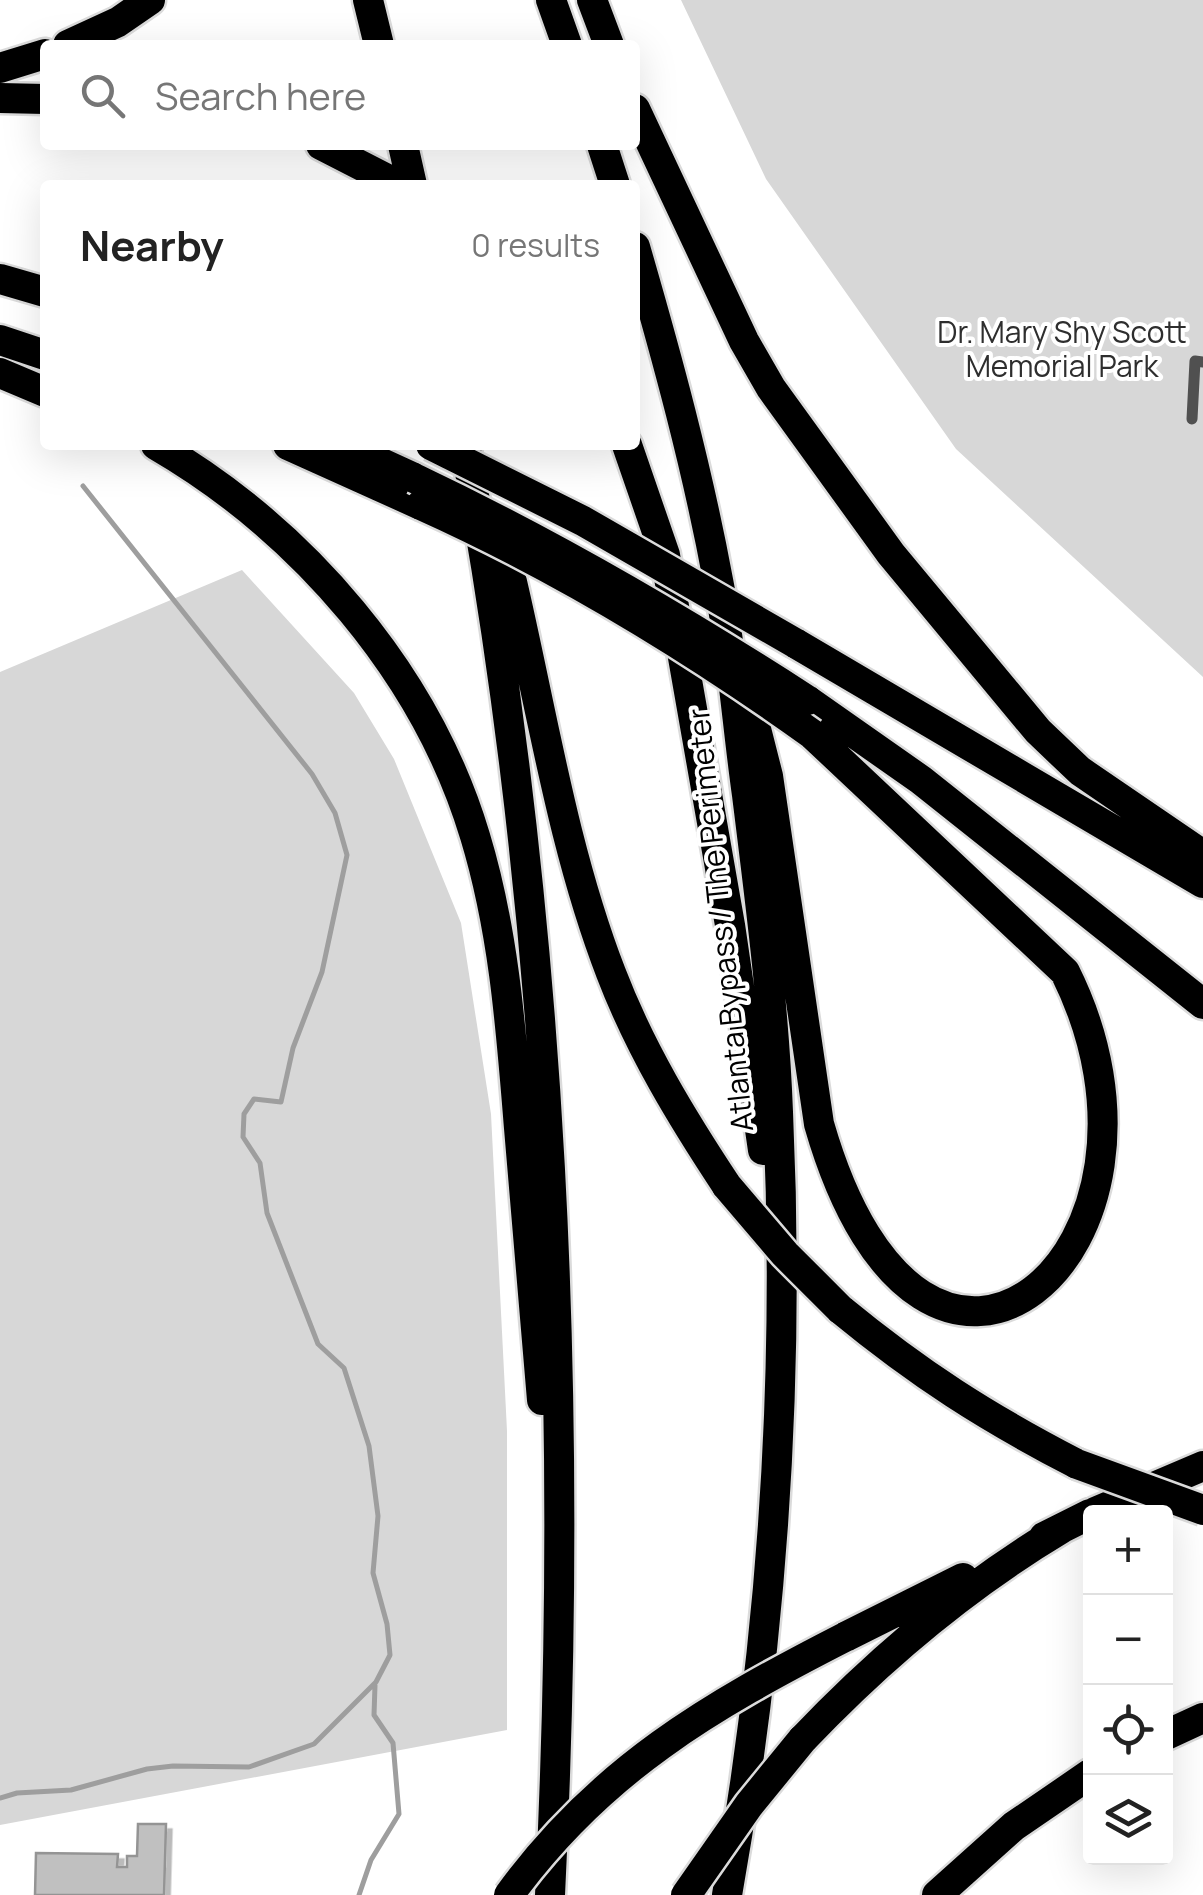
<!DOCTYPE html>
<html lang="en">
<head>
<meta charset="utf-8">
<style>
  :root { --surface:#fff; --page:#f6f6f6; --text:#222; --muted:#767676; --line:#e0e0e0 }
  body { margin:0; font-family:Manrope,sans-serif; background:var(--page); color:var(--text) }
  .controls { position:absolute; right:30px; bottom:30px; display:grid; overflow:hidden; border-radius:10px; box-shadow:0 10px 40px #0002 }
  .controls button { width:90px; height:90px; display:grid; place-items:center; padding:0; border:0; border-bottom:2px solid var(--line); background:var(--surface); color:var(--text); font:50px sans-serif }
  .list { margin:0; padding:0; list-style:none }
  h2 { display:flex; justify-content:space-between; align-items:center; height:130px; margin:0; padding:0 40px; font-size:42px }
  h2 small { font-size:32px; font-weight:400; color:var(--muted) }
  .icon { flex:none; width:55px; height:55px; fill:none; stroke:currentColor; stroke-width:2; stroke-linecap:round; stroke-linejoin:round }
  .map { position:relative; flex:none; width:1203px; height:1895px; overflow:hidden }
  .search { position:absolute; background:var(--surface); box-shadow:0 10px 40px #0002; left:40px; top:40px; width:600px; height:110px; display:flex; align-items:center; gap:25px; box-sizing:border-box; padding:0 35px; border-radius:10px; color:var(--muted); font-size:38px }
  .panel { position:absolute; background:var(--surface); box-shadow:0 10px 40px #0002; left:40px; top:180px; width:600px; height:270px; border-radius:10px }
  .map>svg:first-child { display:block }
</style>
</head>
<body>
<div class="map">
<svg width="1203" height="1895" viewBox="0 0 1203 1895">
  <defs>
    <filter id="shadow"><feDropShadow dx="5.5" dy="5.5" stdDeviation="0" flood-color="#0004"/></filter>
  </defs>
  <rect width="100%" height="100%" fill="#fff"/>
  <path fill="#d7d7d7" d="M681 0H1203V677L956 449 766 179Z
    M242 570 354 693 394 759 461 923 491 1114 507 1431V1730L0 1825V672Z"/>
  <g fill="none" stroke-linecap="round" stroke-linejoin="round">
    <path stroke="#9e9e9e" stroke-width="5" d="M0 1798 17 1793 71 1790 147 1769 173 1766 249 1767 314 1744 376 1682 390 1655 387 1624 373 1573 378 1516 369 1446 344 1368 318 1344 267 1213 260 1163 243 1137 244 1114 254 1099 281 1102 293 1048 322 972 347 855 335 813 312 774 83 486
      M359 1895 371 1860 399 1814 393 1743 374 1715 375 1685"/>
  </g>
  <path fill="#c0c0c0" stroke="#949494" stroke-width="2.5" filter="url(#shadow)" d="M138 1824H166L164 1895H35L36 1853 118 1854 117 1867H127V1856H137Z"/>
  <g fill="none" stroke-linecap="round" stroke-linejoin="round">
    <defs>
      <path id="motorway" d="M368 0 379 45
        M551 0 567 45
        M592 0 609 45
        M68 45 118 22 150 0
        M0 68 45 54
        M0 98 45 99
        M635 109 744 341 771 388 891 554 1038 731 1080 771 1203 855
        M321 145 399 185
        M403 145 412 185
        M602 145 615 185
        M635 247C667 357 697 467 718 580 732 650 737 724 747 795 760 900 774 1006 778 1112 790 1373 773 1637 727 1895
        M0 279 45 292
        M0 340 45 355
        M0 373 45 392
        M156 445C302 530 426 673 475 836 504 931 511 1029 519 1128 527 1218 534 1309 542 1400
        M288 445 421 505
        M342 445 414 478
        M465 445C554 924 574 1409 550 1895
        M627 445 665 555 730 925 763 1150
        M491 542 512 582C542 711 563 849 611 973 640 1049 682 1118 727 1186
        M795 643 1203 883
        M807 700 921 780 1203 1004
        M754 721 768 776 819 1124C925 1493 1203 1249 1065 972L812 734
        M840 1309C919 1374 986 1417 1077 1464
        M1095 1512 1203 1466
        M1044 1537 1090 1514
        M845 1637 963 1578
        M1166 1735 1203 1718
        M802 1740C879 1659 964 1587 1061 1529
        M937 1895 1014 1826 1090 1774"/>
    </defs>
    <use href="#motorway" stroke="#dbdbdb" stroke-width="35"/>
    <path stroke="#505050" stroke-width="11" d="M1192 419 1195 361 1203 362"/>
    <use href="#motorway" stroke="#000" stroke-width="30"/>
    <defs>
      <path id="motorway-bridge" d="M431 445 583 521 795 643
        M414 478C551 543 680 618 807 700
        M421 505C559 567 689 646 812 734
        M727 1186 785 1254 840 1309
        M1077 1464 1203 1510
        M509 1895C600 1770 710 1706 845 1637
        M686 1895 749 1805 802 1740"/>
    </defs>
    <use href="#motorway-bridge" stroke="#dbdbdb" stroke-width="35" stroke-linecap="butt"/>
    <use href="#motorway-bridge" stroke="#000" stroke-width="30"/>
  </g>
  <g text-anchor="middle" stroke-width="8" stroke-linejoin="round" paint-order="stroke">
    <g font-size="30" fill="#2e2e2e" stroke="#fff">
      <text x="1062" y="343">Dr. Mary Shy Scott<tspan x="1062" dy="34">Memorial Park</tspan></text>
    </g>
    <g font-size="30" fill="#000" stroke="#fff">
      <text transform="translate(721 920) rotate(-96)" y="10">Atlanta Bypass / The Perimeter</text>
    </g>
  </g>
</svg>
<div class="controls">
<button>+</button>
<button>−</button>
<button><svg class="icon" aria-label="locate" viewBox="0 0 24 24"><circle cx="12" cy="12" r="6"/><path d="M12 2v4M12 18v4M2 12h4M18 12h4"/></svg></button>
<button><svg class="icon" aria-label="layers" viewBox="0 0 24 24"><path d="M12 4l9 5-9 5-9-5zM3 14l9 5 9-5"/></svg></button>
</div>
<div class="search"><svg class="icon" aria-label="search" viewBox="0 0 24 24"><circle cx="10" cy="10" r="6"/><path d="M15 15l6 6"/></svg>Search here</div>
<section class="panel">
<h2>Nearby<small>0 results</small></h2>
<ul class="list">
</ul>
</section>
</div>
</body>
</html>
